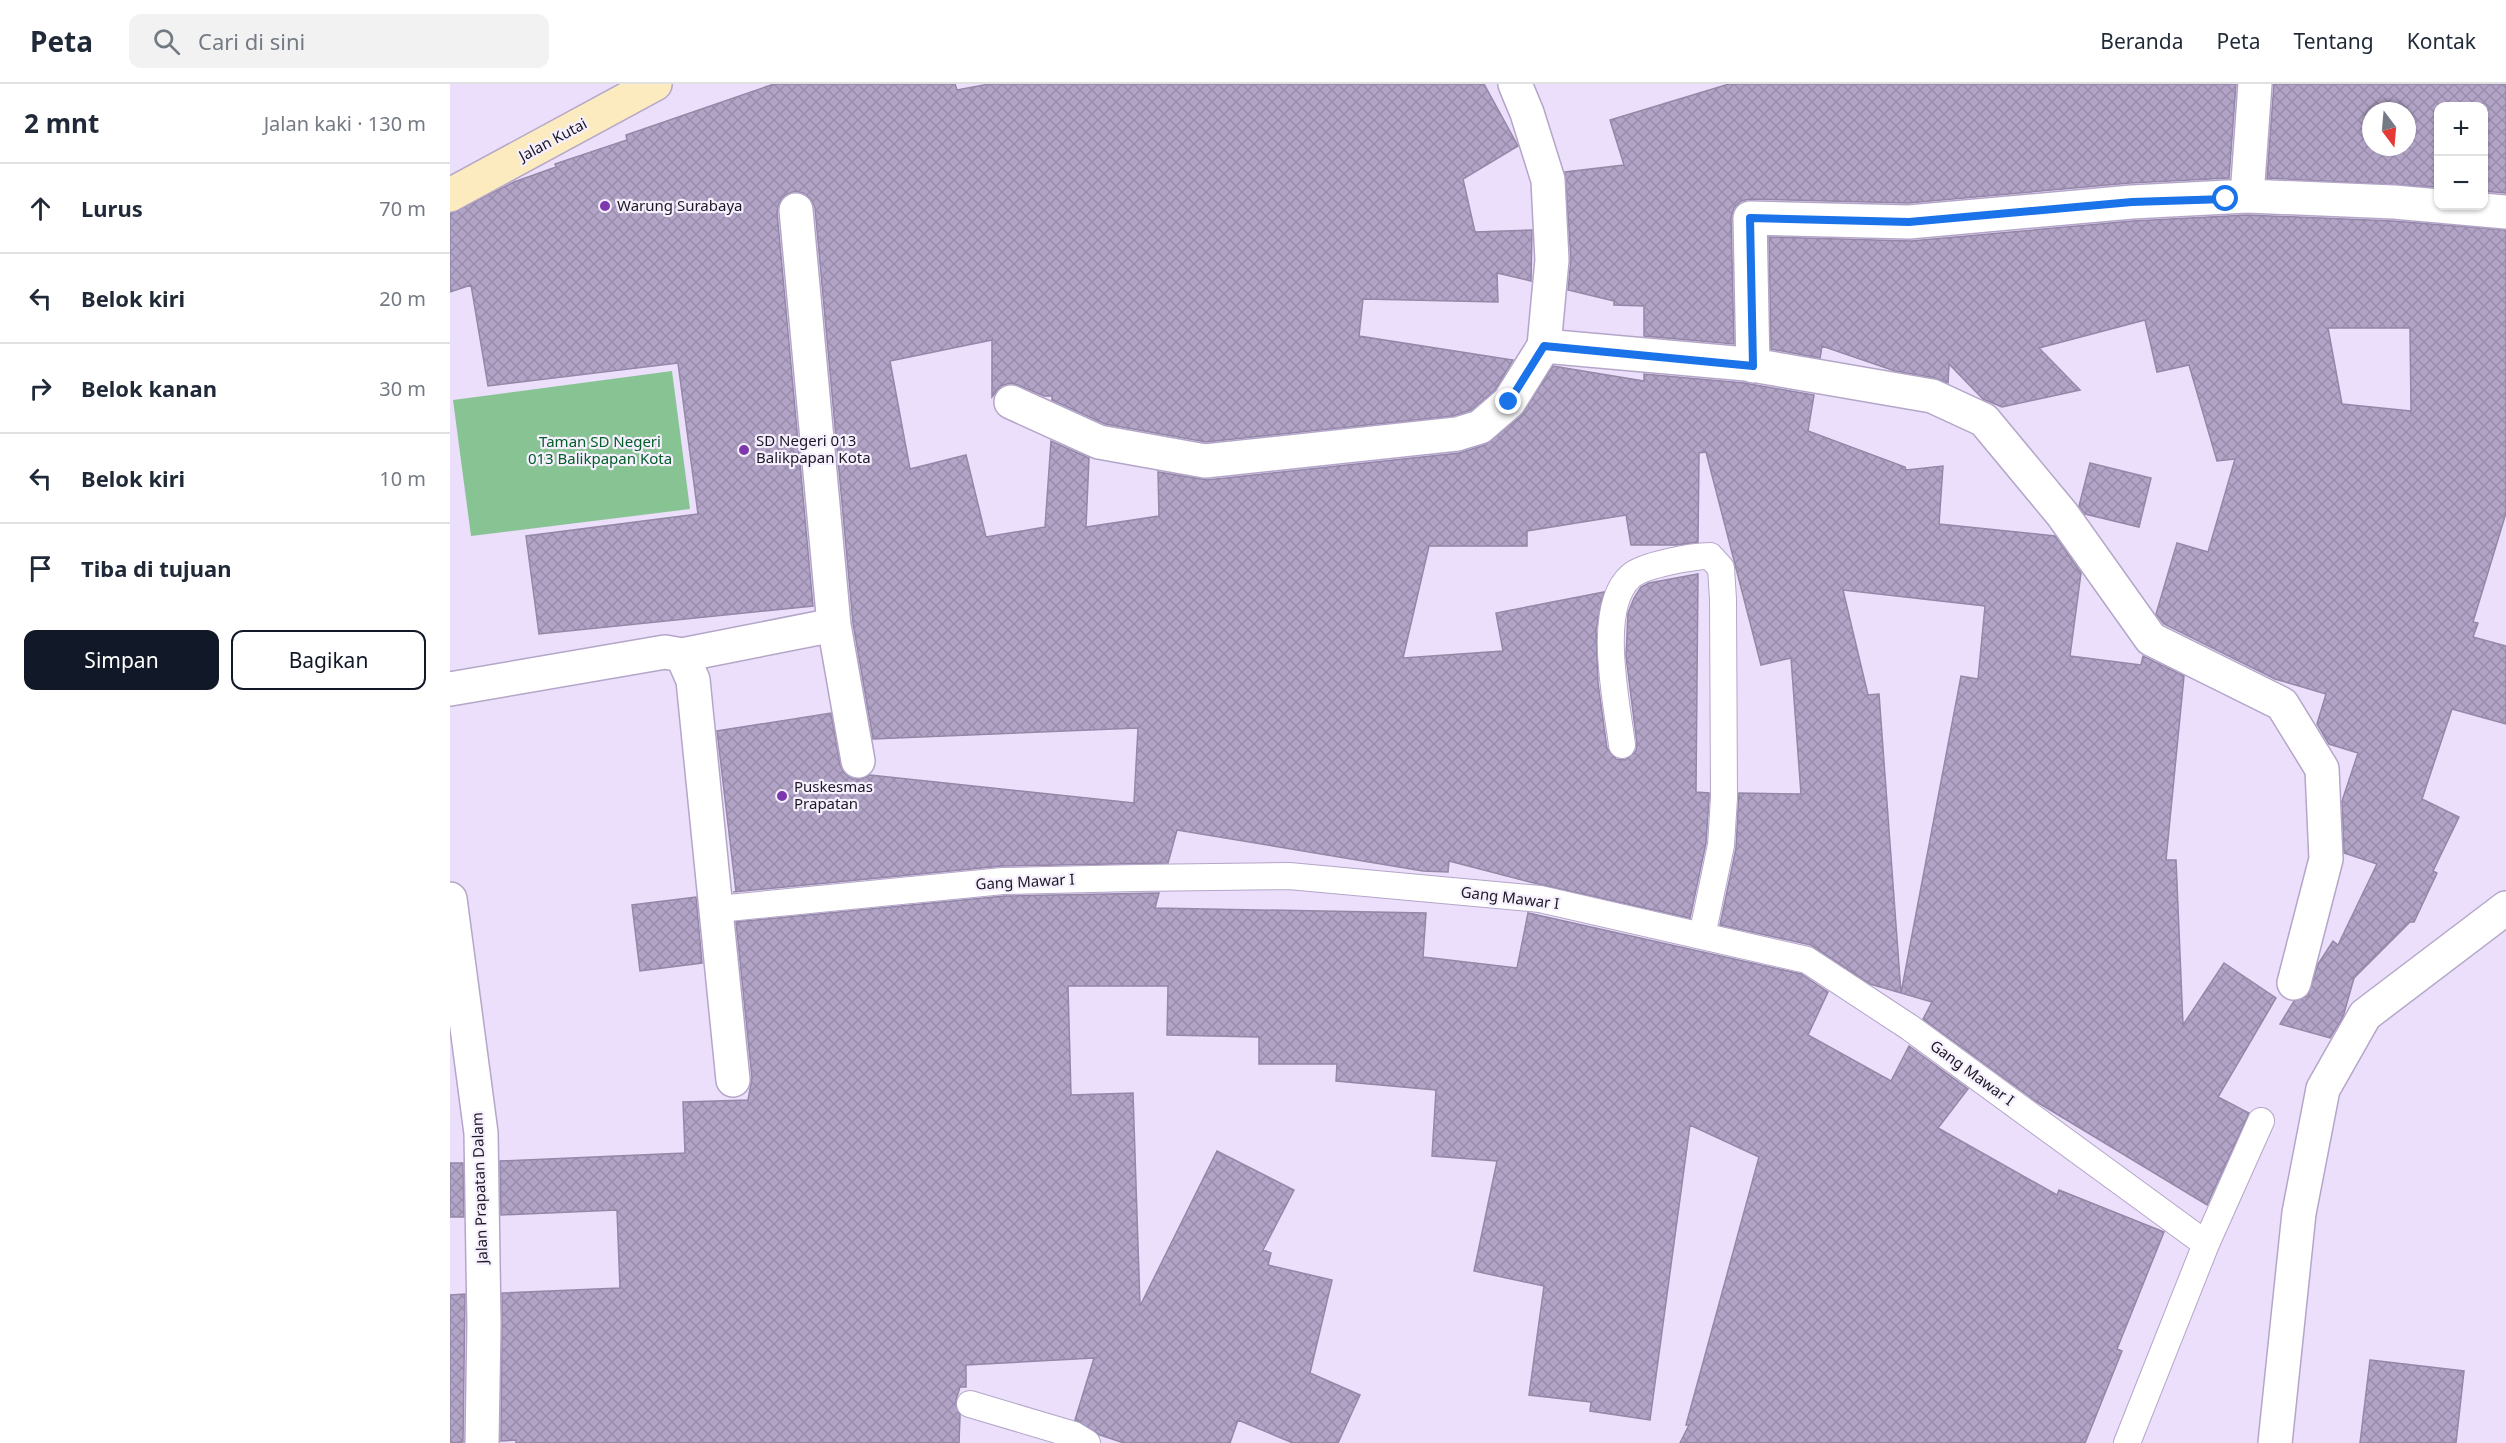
<!DOCTYPE html>
<html lang="id">
<head>
<meta charset="utf-8">
<style>
  :root { --surface:#fff; --page:#f2f2f3; --text:#1f2937; --muted:#747a83; --line:#e0e1e3; --accent:#111827 }
  body { margin:0; font-family:"Noto Sans",sans-serif; background:var(--page); color:var(--text) }
  .controls { position:absolute; right:18px; top:18px; display:grid; overflow:hidden; border-radius:12px; box-shadow:0 2px 4px #0004 }
  .controls button { width:54px; height:54px; display:grid; place-items:center; padding:0; border:0; border-bottom:2px solid var(--line); background:var(--surface); color:var(--text); font:30px sans-serif }
  .compass { position:absolute; left:1912px; top:18px; width:54px; height:54px; border-radius:50%; background:var(--surface); box-shadow:0 2px 4px #0004; rotate:164deg }
  .stop { position:absolute; width:18px; height:18px; margin:-14px; border:4px solid #1a73e8; border-radius:50%; background:#fff }
  .stop.end { background:#1a73e8; border-color:#fff; box-shadow:0 2px 6px #0008 }
  .list { margin:0; padding:0; list-style:none }
  h2 { display:flex; justify-content:space-between; align-items:center; height:78px; margin:0; padding:0 24px; font-size:26px }
  h2 small { font-size:20px; font-weight:400; color:var(--muted) }
  .list li { display:grid; grid-template-columns:39px 1fr auto; gap:18px; align-items:center; box-sizing:border-box; height:90px; padding:0 24px; border-top:2px solid var(--line) }
  .list b { display:block; font-size:22px; white-space:nowrap }
  .list em { font-size:20px; font-style:normal; color:var(--muted) }
  .actions { display:flex; gap:12px; padding:18px 24px }
  .actions a { flex:1; padding:14px 0; border:2px solid var(--accent); border-radius:12px; text-align:center; font-size:21px; color:var(--accent) }
  .actions .main { background:var(--accent); color:#fff }
  .icon { flex:none; width:33px; height:33px; fill:none; stroke:currentColor; stroke-width:2; stroke-linecap:round; stroke-linejoin:round }
  .map { position:relative; flex:none; width:2056px; height:1359px; overflow:hidden }
  header { display:flex; align-items:center; gap:36px; box-sizing:border-box; height:84px; padding:0 30px; background:var(--surface); border-bottom:2px solid var(--line) }
  header strong { font-size:28px }
  nav { display:flex; gap:33px; margin-inline-start:auto; font-size:21px }
  .search { width:420px; height:54px; background:var(--page); display:flex; align-items:center; gap:15px; box-sizing:border-box; padding:0 21px; border-radius:12px; color:var(--muted); font-size:22px }
  main { display:flex }
  aside { flex:1; background:var(--surface) }
  .map>svg:first-child { display:block }
</style>
</head>
<body>
<header>
<strong>Peta</strong>
<div class="search"><svg class="icon" aria-label="search" viewBox="0 0 24 24"><circle cx="10" cy="10" r="6"/><path d="M15 15l6 6"/></svg>Cari di sini</div>
<nav><a>Beranda</a><a>Peta</a><a>Tentang</a><a>Kontak</a></nav>
</header>
<main>
<aside>
<h2>2 mnt<small>Jalan kaki · 130 m</small></h2>
<ul class="list">
<li><svg class="icon" aria-label="ahead" viewBox="0 0 24 24"><path d="M12 20V5M6 11l6-6 6 6"/></svg><div><b>Lurus</b></div><em>70 m</em></li>
<li><svg class="icon" aria-label="left" viewBox="0 0 24 24"><path d="M17 20v-9H6M10 6l-5 5 5 5"/></svg><div><b>Belok kiri</b></div><em>20 m</em></li>
<li><svg class="icon" aria-label="right" viewBox="0 0 24 24"><path d="M7 20v-9h11M14 6l5 5-5 5"/></svg><div><b>Belok kanan</b></div><em>30 m</em></li>
<li><svg class="icon" aria-label="left" viewBox="0 0 24 24"><path d="M17 20v-9H6M10 6l-5 5 5 5"/></svg><div><b>Belok kiri</b></div><em>10 m</em></li>
<li><svg class="icon" aria-label="arrive" viewBox="0 0 24 24"><path d="M6 21V4h12l-3 4 3 4H6"/></svg><div><b>Tiba di tujuan</b></div></li>
</ul>
<div class="actions"><a class="main">Simpan</a><a>Bagikan</a></div>
</aside>
<div class="map">
<svg width="2056" height="1359" viewBox="0 0 2056 1359">
  <defs>
    <pattern id="building-cross-hatch" width="8" height="8" patternUnits="userSpaceOnUse" patternTransform="scale(1.5)"><rect width="8" height="8" fill="#b2a4c6"/><path d="M0 0l8 8M0 8l8-8" fill="none" stroke="#988caa"/></pattern>
  </defs>
  <rect width="100%" height="100%" fill="#ebdffb"/>
  <path fill="#88c393" d="M222 287 240 425 21 452 3 316Z"/>
  <path fill="url(#building-cross-hatch)" stroke="#9487a7" stroke-width="1.5" fill-rule="evenodd" d="M324 0H505L507 6 539 0H1034L1068 62 1013 95 1025 148 1082 146 1081 197 1047 189 1048 218 913 215 909 252 1063 276 1045 306 1021 326 1003 332 756 358 655 340 602 316V312H594L568 301 560 299 551 302 542 313V256L440 277 460 385 516 371 536 453 595 443 601 357 639 374 636 443 709 432 708 388 757 396 1009 369 1035 361 1071 332 1103 282 1194 297V290L1294 299 1364 311 1358 347 1455 383 1456 386 1493 382 1489 440 1605 452 1631 489 1620 572 1691 581 1693 572 1734 592 1716 776H1726L1733 941 1774 879 1826 914 1768 1013 1799 1029 1757 1121 1587 1018 1473 935 1482 918 1451 909 1511 592 1528 595 1535 522 1393 506 1418 611 1429 610 1451 909 1420 900 1361 861 1270 841 1286 764 1289 709 1351 710 1341 574 1311 581 1256 368 1249 369 1248 458 1226 461H1181L1176 431 1077 447V462H979L953 574 1053 567 1046 529 1154 508 1146 546 1148 599 1157 664 1166 675 1175 676 1186 667 1187 660 1176 572 1178 529 1184 514 1191 503 1199 499 1248 490 1246 708 1259 709V714L1256 759 1240 834 1084 799 999 777 998 788 973 787 727 746 718 779 552 782 283 808H286L267 647 381 629 390 681 394 689 402 695H412L420 691 684 719 688 644 423 655 403 539 365 124 361 115 353 109 345 107 335 111 329 119 327 128 363 522 89 550 76 452 248 430 228 279 38 302 21 201 0 208V130L64 98 106 83 105 80 177 56 176 51Z
    M1279 0H1786L1779 94 1680 99 1458 119 1300 115 1291 117 1284 124 1281 134 1284 260 1194 252V222L1164 221V217L1118 206 1121 175 1115 88 1174 81 1160 36Z
    M1824 0H2056V109L2034 107V22H1989V103L1817 94ZM1921 27H1957V63H1921Z
    M1797 131 1943 137 2056 146V429L2023 538 2028 539 2023 553 2056 562V640L2002 625 1972 715 2009 733 1983 787 1987 789 1964 838H1960L1904 894 1893 933 1880 954 1830 940 1844 917 1858 912 1868 880 1883 857 1888 861 1927 780 1894 769 1892 717 1908 669 1879 660 1867 640 1876 610 1825 595 1714 540 1706 530 1727 459 1758 468 1785 375 1767 377 1739 281 1707 288 1695 236 1589 264 1630 306 1552 323 1533 315 1499 280 1498 299 1485 294 1445 287 1372 262 1370 274 1321 265 1319 153 1461 157 1683 137ZM1878 244H1960L1961 327 1892 320Z
    M1640 379 1701 394 1689 443 1635 430 1629 422Z
    M709 809 705 824 976 829 973 873 1067 884 1078 829 1351 890 1378 908 1358 951 1441 997 1459 962 1518 1005 1488 1044 1607 1111 1609 1106 1714 1148 1667 1265 1672 1267 1635 1359H1230L1239 1341H1236L1309 1073 1240 1041 1200 1336 1140 1327 1141 1318 1079 1311 1094 1202 1024 1187 1047 1077 982 1072 986 1006 886 997 887 980H809V953L717 951 718 902H618L621 1011 683 1009 690 1222 767 1067 844 1106 813 1166 821 1169 818 1181 882 1196 860 1289 910 1311 888 1359H843L788 1336 780 1359H674L650 1351 625 1336 644 1274 516 1281V1303H510L506 1316 510 1331 509 1359H66V1356L51 1357 52 1209 170 1204 167 1126 51 1131 50 1077 235 1069 233 1018 298 1016 302 994 286 838 554 812Z
    M246 813 252 879 190 887 182 821Z
    M0 1079H13L14 1133H0Z
    M15 1210 13 1358 0 1359V1211Z
    M1920 1276 2014 1287 2006 1359H1910Z"/>
  <g fill="none" stroke-linecap="round" stroke-linejoin="round">
    <defs>
      <path id="lane" d="M1172 661C1167 619 1145 523 1181 492 1193 481 1243 472 1260 472L1271 484 1273 515 1274 714 1271 761 1252 852
        M268 825 553 797 686 794 839 792 1090 815 1357 876 1459 943 1756 1160
        M520 1320 624 1351 637 1359
        M1677 1359 1756 1160 1811 1037"/>
      <path id="street" d="M1805 0 1797 112 1944 118 2056 128
        M346 126 384 541 408 677
        M1094 262 1296 280 1482 312 1534 336 1612 430 1701 555 1832 620 1872 685 1876 775 1844 899
        M1303 282 1300 134 1459 138 1682 118 1797 112
        M561 318 649 358 755 377 1007 350 1030 343 1059 318 1094 262 1102 176 1098 96 1077 29 1065 0
        M232 571 384 541
        M0 605 215 568 232 571 243 596 283 996
        M0 815 31 1049 34 1241 32 1359
        M1825 1359 1849 1129 1873 1005 1915 931 2056 824"/>
      <path id="secondary" d="M0 111 205 0"/>
    </defs>
    <use href="#lane" stroke="#b4a6c8" stroke-width="28"/>
    <use href="#street" stroke="#b4a6c8" stroke-width="36"/>
    <use href="#secondary" stroke="#b4a6c8" stroke-width="36"/>
    <use href="#lane" stroke="#fff" stroke-width="26"/>
    <use href="#street" stroke="#fff" stroke-width="33"/>
    <use href="#secondary" stroke="#fbebbe" stroke-width="33"/>
  </g>
  <g fill="none" stroke-linecap="round" stroke-linejoin="round">
    <path stroke="#1a73e8" stroke-width="8" d="M1059 318 1094 262 1303 282 1300 134 1459 138 1682 118 1776 115"/>
  </g>
  <g fill="#7c38ac" stroke="#f5effe" stroke-width="2">
    <circle cx="155" cy="122" r="6"/>
    <circle cx="294" cy="366" r="6"/>
    <circle cx="332" cy="712" r="6"/>
  </g>
  <g text-anchor="middle" stroke-width="4.5" stroke-linejoin="round" paint-order="stroke">
    <g font-size="15" fill="#1c1723" stroke="#f5effe">
      <text transform="translate(103 56) rotate(-28)" y="5">Jalan Kutai</text>
      <text transform="translate(575 798) rotate(-3)" y="5">Gang Mawar I</text>
      <text transform="translate(1060 814) rotate(7)" y="5">Gang Mawar I</text>
      <text transform="translate(1522 989) rotate(36)" y="5">Gang Mawar I</text>
      <text transform="translate(30 1104) rotate(-92)" y="5">Jalan Prapatan Dalam</text>
    </g>
    <g font-size="15" fill="#1c1723" stroke="#f5effe" text-anchor="start">
      <text x="167" y="127">Warung Surabaya</text>
      <text x="306" y="362">SD Negeri 013<tspan x="306" dy="17">Balikpapan Kota</tspan></text>
      <text x="344" y="708">Puskesmas<tspan x="344" dy="17">Prapatan</tspan></text>
    </g>
    <g font-size="15" fill="#045e27" stroke="#f5effe">
      <text x="150" y="363">Taman SD Negeri<tspan x="150" dy="17">013 Balikpapan Kota</tspan></text>
    </g>
  </g>
</svg>
<div class="controls">
<button>+</button>
<button>−</button>
</div>
<svg class="compass" viewBox="-18 -18 36 36"><path d="M0-13l5 13h-10z" fill="#e53935"/><path d="M0 13l5-13h-10z" fill="#747a83"/></svg>
<div class="stop" style="left:1776px;top:115px"></div>
<div class="stop end" style="left:1059px;top:318px"></div>
</div>
</main>
</body>
</html>
